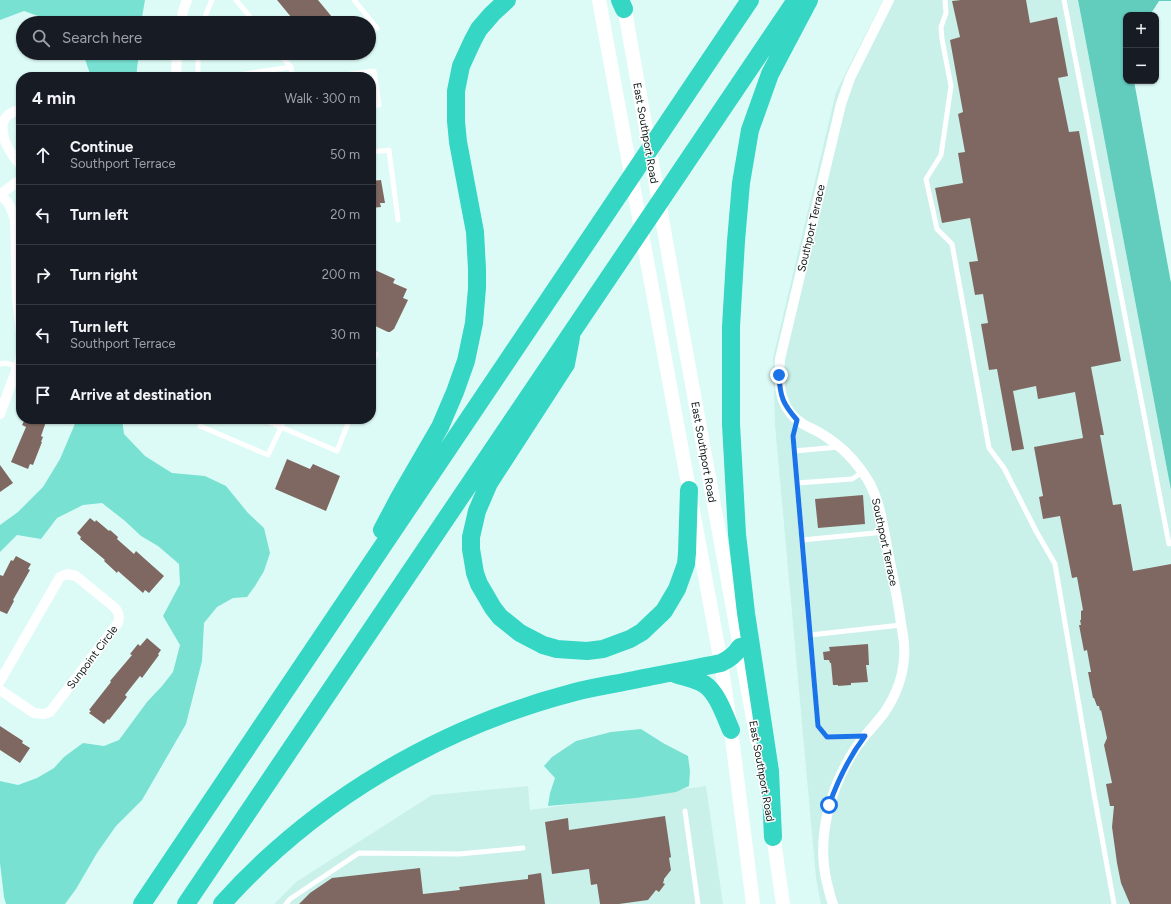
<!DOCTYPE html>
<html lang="en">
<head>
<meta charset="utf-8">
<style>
  :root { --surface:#171b24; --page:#242831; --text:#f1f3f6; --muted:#9ea1a6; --line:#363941 }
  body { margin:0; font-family:Figtree,sans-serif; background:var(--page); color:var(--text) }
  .controls { position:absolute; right:12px; top:12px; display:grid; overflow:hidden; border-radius:8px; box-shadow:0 1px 3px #0004 }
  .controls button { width:36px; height:36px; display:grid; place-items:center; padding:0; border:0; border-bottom:1px solid var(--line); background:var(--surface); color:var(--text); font:20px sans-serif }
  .stop { position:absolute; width:12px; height:12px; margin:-9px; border:3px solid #1a73e8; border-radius:50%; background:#fff }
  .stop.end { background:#1a73e8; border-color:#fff; box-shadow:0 1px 4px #0008 }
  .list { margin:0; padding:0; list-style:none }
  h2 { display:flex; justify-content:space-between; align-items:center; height:52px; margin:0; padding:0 16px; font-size:17px }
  h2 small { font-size:13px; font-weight:400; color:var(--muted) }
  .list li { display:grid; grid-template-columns:26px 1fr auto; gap:12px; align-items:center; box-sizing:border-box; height:60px; padding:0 16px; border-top:1px solid var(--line) }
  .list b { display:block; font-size:15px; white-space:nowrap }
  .list p { margin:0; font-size:13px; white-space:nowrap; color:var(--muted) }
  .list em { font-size:13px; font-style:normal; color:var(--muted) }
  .icon { flex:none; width:22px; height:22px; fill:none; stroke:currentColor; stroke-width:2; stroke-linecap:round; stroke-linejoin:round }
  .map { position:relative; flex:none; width:1171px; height:904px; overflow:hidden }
  .search { position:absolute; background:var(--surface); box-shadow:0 1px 3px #0004; left:16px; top:16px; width:360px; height:44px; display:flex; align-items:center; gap:10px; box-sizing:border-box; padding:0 14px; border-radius:22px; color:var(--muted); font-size:15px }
  .panel { position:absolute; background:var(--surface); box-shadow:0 1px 3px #0004; left:16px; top:72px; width:360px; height:352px; border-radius:16px }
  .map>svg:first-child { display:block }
</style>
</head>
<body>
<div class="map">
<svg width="1171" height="904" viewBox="0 0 1171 904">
  <rect width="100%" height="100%" fill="#ddfbf6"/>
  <path fill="#c9f1ea" d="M883 0H1078L1171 490V904H821L816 878 775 425 773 358 836 92Z
    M528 786 530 810 706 786 723 904H274L296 882 432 795Z"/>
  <path fill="#62ccbd" d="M1078 0H1171V1H1159L1150 15H1126V81H1134L1171 283V490Z"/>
  <path fill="#79e1d2" d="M0 0H145L141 23H58L24 11 0 20Z
    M83 53H139L136 77H91Z
    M77 419H122L124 434 145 456 172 473 205 476 226 486 248 513 264 528 270 553 264 571 255 586 247 597 233 598 217 607 204 623 202 661 186 724 142 800 116 826 97 853 76 889 65 904H6L4 897 0 863V781L18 785 37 778 54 768 64 757 83 743 104 746 119 740 147 702 162 686 173 672 180 645 163 616 180 584 179 564 158 546 141 536 125 521 102 503 83 505 57 518 41 539 17 535 0 552V525L18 512 43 487 60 459Z
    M641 729 663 743 688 756 690 771 689 786 676 792 636 798 548 806 550 793 555 778 544 766 552 757 576 741 611 732Z"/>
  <path fill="#806862" d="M277 0H318L337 23H296Z
    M961 0H1026L1030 23 1057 17 1068 76 1058 78 1069 132 1079 131 1121 361 1091 367 1104 435H1100L1113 505 1121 504 1133 571 1171 564V904H1130L1121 883 1117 863 1112 827 1114 806H1110L1106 784 1112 783 1104 745 1107 738 1101 710 1100 711 1099 706H1097L1094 698H1093L1088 672H1091L1087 650 1084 651 1079 625H1081L1080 620H1081V611L1083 610 1077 577 1072 578 1060 516 1043 519 1039 497 1043 496 1034 447 1083 438 1075 392 1038 399 1036 386 1013 391 1024 449 1012 451 997 369 989 370 981 324 988 323 983 294 975 295 969 262 978 261 970 218 942 223 935 188 963 183 958 153 965 152 958 114 963 112 950 40 960 37 952 1Z
    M381 180 385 203H380L381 207 371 208V181Z
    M375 270 395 279 393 283 407 289 403 298 408 300 394 329 390 332H388L371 324V272L373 273Z
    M25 419H47L41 436 43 437 41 442H42L33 465 30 464 28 469 11 462 26 427 22 425Z
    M287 459 310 469 313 464 340 476 326 511 275 489Z
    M0 465 13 483 0 492Z
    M863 495 865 524 818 528 815 499Z
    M90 518 95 522 96 520 109 531 110 530 118 537 117 539 134 554 136 551 164 576 149 593 145 590 143 593 118 571 117 573 104 561 105 560 80 539 81 537 77 533Z
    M16 556 31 564 28 569 30 570 13 600 14 601 7 614 0 611V575L3 576 11 560 13 561Z
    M147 638 161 650 158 654 159 655 142 678 140 676 125 695 127 697 109 720 108 719 104 724 89 713 91 711 89 710 111 682 110 681 132 655 130 654 138 644 140 646Z
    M868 644 869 665H866L868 682 851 683V685L838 686V685H833L831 663H830L829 660H824L823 652 830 651 829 647Z
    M0 726 23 741 22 743 30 748 20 763 0 750Z
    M665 816 671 857 669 858 671 870 664 879V880L663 883 665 884 659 892 656 890 648 900 619 904H600L597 884 591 885 589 869 552 874 545 822 568 818 569 830Z
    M420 868 423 894 460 890 459 887 528 879V875L541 873 545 904H299L310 893 332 878Z"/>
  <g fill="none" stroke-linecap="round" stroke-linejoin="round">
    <path stroke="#fff" stroke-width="5" d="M236 0 255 23
      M354 0 377 28
      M945 0 946 13 941 27 942 39 951 86 941 155 926 179 937 229 952 244 989 448 1004 468 1036 531 1055 564 1094 794 1114 904
      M1064 0 1169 544 1171 543
      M203 23 208 9 212 0
      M198 53V77
      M279 53 291 67 292 77
      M225 77 291 67
      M329 77 374 71 379 105 371 106
      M371 152 389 150 398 220
      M371 352 376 354 371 367
      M0 364 5 363 17 366
      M203 419 200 426 268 455 285 419
      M262 419 337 451 349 421 345 419
      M797 420 793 436 818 726 827 737 864 736
      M794 451 839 447
      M797 483 852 479 863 472
      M802 540 885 532
      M810 635 901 625
      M685 811 698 904
      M286 904 290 899 359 853 459 854 523 848"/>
    <path stroke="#fff" stroke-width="10" d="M181 23 183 11 187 0
      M176 77 177 53
      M21 110C13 111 6 115 3 122 0 139 11 154 21 166
      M0 194 9 204 15 219 17 299 21 333
      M1 194 21 179
      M0 414 20 360 21 353
      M0 681 60 577 67 574 76 576 114 607C119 612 120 616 118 623L50 712 44 714 34 713 0 690
      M833 904C830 897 829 890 827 883 816 837 830 788 855 749 864 736 875 725 884 713 898 693 906 668 904 643 903 634 901 625 900 616 897 598 894 580 890 562 884 534 882 506 869 482 857 462 844 448 825 436 818 431 810 428 803 424 779 409 778 385 780 359L841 104 850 78 889 0"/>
    <path stroke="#fff" stroke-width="14" d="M599 0 721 663 731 730 753 904
      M623 0 671 269 740 647 757 740
      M772 827 783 904"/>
    <path stroke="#35d6c3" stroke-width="18" d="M620 0 624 9
      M571 337 566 364 489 483 477 511 471 537V549L475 573 479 584 493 608 500 617 520 633 543 645 557 649 587 651 603 649 630 639 642 632 664 611 677 589 686 564 687 553 689 490
      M382 530 400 496 440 427 455 392 466 361 474 323 477 288V269L475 232 458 142 456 121V91L461 66 473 40 479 29 492 14 507 0
      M675 674C684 677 696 679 704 684 717 692 725 716 731 730
      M773 837 770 771 746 613 737 534 731 424V327L736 241 741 183 750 130 770 74 809 0
      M142 904 750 0
      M186 904 796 0
      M222 904C315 800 440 727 575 692 595 687 615 684 634 680 663 674 692 669 721 663 730 659 735 655 740 647"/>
  </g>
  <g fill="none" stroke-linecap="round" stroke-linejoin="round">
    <path stroke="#1a73e8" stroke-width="5" d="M779 375C780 397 783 404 797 420L793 436 818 726 827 737 865 736C849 757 838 780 829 805"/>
  </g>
  <g text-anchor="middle" stroke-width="3" stroke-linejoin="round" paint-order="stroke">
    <g font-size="11" fill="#0d1816" stroke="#fff">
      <text transform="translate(646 133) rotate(80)" y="4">East Southport Road</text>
      <text transform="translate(811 228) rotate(-77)" y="4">Southport Terrace</text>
      <text transform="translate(704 452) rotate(80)" y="4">East Southport Road</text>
      <text transform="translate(885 542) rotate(78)" y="4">Southport Terrace</text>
      <text transform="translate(92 657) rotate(-53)" y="4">Sunpoint Circle</text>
      <text transform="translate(762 771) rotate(80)" y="4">East Southport Road</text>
    </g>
  </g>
</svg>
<div class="controls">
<button>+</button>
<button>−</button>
</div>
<div class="stop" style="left:829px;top:805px"></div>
<div class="stop end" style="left:779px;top:375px"></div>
<div class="search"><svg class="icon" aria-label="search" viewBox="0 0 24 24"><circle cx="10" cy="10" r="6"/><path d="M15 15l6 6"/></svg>Search here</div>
<section class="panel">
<h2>4 min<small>Walk · 300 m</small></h2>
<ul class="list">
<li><svg class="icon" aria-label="ahead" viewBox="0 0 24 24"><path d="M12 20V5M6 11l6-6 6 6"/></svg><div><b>Continue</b><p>Southport Terrace</p></div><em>50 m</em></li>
<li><svg class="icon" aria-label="left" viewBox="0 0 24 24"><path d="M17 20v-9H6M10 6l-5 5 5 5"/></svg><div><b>Turn left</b></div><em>20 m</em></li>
<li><svg class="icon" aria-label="right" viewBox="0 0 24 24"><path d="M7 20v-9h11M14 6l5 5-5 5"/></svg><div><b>Turn right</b></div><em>200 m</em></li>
<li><svg class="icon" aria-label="left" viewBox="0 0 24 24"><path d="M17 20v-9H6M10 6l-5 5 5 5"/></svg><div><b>Turn left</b><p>Southport Terrace</p></div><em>30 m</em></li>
<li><svg class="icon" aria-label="arrive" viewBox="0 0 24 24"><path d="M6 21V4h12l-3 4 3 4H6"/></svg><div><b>Arrive at destination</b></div></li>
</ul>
</section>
</div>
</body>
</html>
